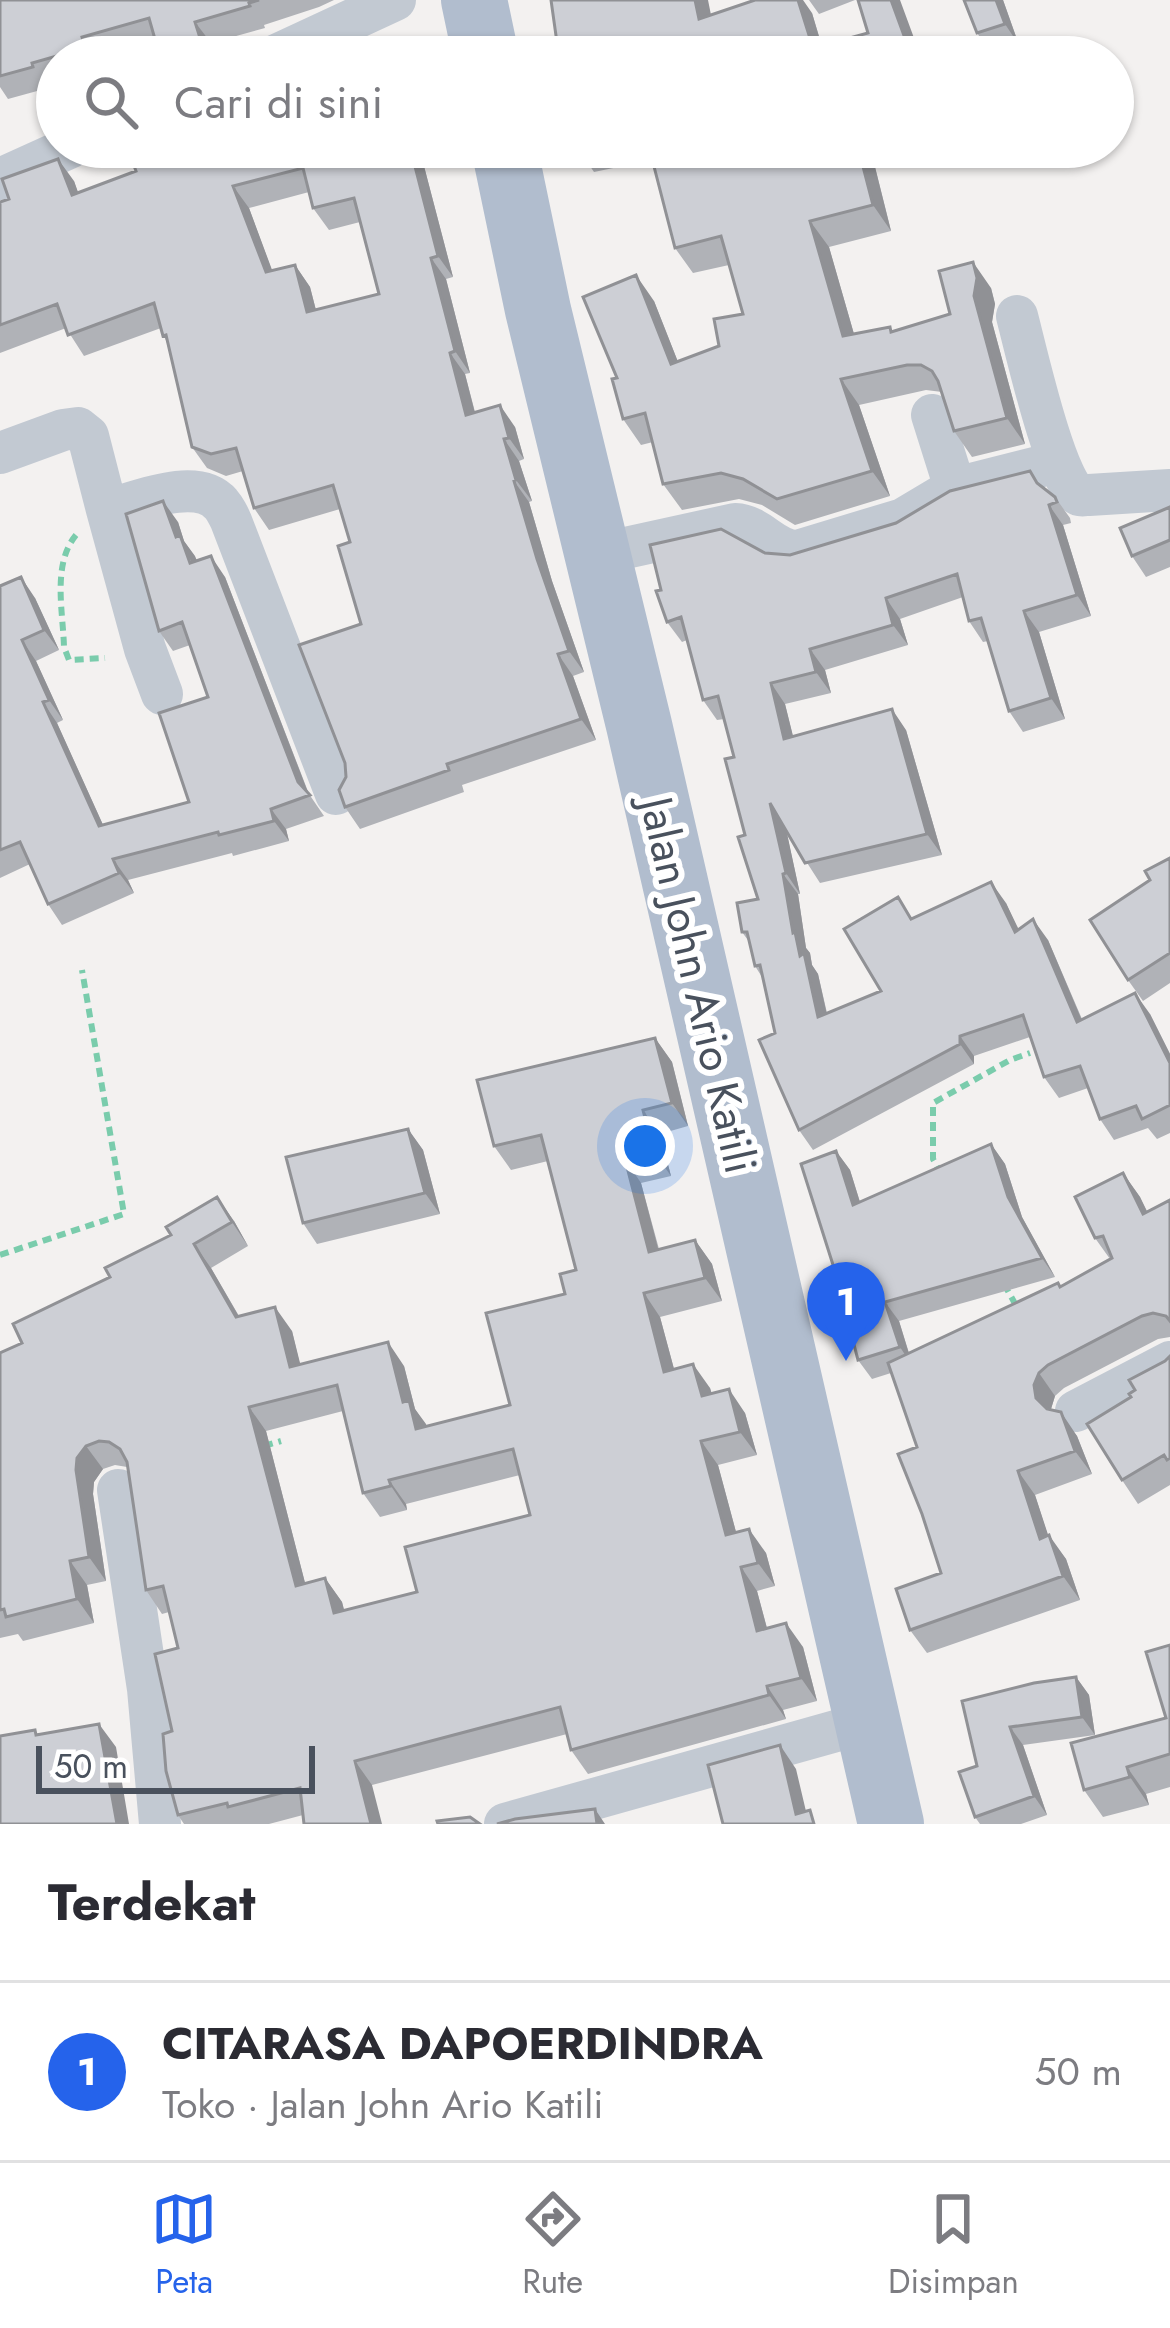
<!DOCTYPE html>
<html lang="id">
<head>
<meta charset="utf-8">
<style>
  :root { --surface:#fff; --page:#f7f7f7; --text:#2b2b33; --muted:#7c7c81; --line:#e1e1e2; --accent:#2563eb }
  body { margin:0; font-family:Jost,sans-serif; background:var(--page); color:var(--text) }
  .scale { position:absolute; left:36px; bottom:30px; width:279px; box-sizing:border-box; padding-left:12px; border:6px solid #49515d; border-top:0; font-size:33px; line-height:42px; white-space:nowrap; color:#49515d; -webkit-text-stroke:9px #fff; paint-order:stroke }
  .you { position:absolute; left:645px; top:1146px; width:42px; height:42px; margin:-30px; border:9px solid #fff; border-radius:50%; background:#1a73e8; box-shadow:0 0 0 18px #1a73e833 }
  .badge { display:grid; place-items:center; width:78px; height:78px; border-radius:50%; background:var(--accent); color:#fff; font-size:39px; font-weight:700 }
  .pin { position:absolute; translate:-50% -99px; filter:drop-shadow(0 3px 6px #0008) }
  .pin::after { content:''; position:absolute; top:63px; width:42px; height:36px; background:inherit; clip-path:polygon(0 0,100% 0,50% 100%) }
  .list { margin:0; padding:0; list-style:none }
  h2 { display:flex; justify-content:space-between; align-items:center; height:156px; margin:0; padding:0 48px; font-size:51px }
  h2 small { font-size:39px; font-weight:400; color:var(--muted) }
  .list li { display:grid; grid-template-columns:78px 1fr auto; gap:36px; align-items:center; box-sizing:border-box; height:180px; padding:0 48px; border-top:3px solid var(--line) }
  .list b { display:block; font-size:45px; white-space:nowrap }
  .list p { margin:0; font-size:39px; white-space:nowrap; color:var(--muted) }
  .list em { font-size:39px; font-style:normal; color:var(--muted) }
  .icon { flex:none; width:66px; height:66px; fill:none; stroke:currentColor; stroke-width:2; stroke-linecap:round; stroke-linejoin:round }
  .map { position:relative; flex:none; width:1170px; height:1824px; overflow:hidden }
  .search { position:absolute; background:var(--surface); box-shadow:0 3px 9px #0004; left:36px; right:36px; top:36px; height:132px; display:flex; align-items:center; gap:30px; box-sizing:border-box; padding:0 42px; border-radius:66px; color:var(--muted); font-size:45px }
  .sheet { height:336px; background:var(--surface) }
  nav { display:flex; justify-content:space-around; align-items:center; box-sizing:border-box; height:168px; border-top:3px solid var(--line); background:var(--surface); font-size:33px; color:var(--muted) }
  nav a { display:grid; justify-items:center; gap:6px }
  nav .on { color:var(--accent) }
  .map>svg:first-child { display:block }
</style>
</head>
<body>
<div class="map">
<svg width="1170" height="1824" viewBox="0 0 1170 1824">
  <rect width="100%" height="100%" fill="#f3f1f0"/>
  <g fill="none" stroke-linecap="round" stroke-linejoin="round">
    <path stroke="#7accac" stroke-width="6" stroke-dasharray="9 6" stroke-linecap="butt" d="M76 535C52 564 63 611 64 647L69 660 105 658
      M941 1174 933 1159V1103L1010 1060 1030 1053
      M0 1255 124 1214 82 970
      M1004 1284 1018 1309
      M264 1446 281 1441"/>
    <path stroke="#c2c9d2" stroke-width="42" d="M272 57 395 0
      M0 179 71 147
      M1017 316C1025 346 1056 485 1079 495 1082 496 1086 495 1089 495L1170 490
      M932 415 955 488 1058 462
      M0 453 63 430 78 428 88 436 107 510C137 502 197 476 221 504 223 505 231 520 231 521L336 794
      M107 510 145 649 162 694
      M598 554 735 524C760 525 773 551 797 551L903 519 955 488
      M1076 1411 1170 1362
      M118 1490 148 1689 160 1824
      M505 1824 868 1722"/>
    <path stroke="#b1bdce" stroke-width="66" d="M474 0 486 57
      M504 147 538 310 639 725 891 1824"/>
  </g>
  <path fill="#b0b2b7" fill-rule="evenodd" d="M0 0H334L319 7 264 25 265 28 211 43 214 57H160L156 42 103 57H57V82L47 85 48 88 8 99 0 87Z
    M809 0H855L819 14Z
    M858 0 921 57H559L711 15 812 13 822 46 868 33Z
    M964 0H1003L1019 45 992 54 977 33Z
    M127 147H419L453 277 446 279 470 373 465 374 475 412 515 427 524 459 519 461 532 501 529 502 552 581 584 672 573 676 596 740 462 785 464 792 360 829 345 807 346 777 361 624 350 542 340 509 269 530 254 508 243 471 226 476 207 468 192 447 167 343 161 328 84 356 66 328 0 353V202L74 181 78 193 136 171ZM309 192 313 208 329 230 360 222 379 294 316 310 310 287 295 265 272 271 249 208Z
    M577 147H870L891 231 829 247 854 334 890 327 893 332 950 314 991 288 995 304 992 322 1025 444 972 457 954 431 942 392 926 390 859 405 890 496 795 525 762 505 739 499 682 510 663 484 653 442 641 445 623 419 617 378 654 301 678 362 719 346 743 314 729 265 693 273 675 248 652 160 594 172Z
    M1040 485 1055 497 1070 518 1071 523 1063 525 1091 616 1039 632 1065 719 1023 732 1009 711 988 641 983 642 969 621 963 597 900 619 908 645 825 670 831 693 785 704 793 737 906 730 942 855 820 883 786 830 800 894H798L806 948 810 953 812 965 818 974 827 1013 881 991 913 919 1006 903 1018 930 1048 940 1082 1019 1150 1014 1170 1054V1133L1157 1139 1148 1128 1114 1140 1100 1119 1088 1088 1059 1098 1044 1077 1030 1037 974 1056V1064L813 1150 799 1130 762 977 755 966 750 943 742 932 758 899 745 835 734 757 724 719 717 720 703 700 687 640 682 642 667 622 765 553 790 555Z
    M1170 507V567L1146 577 1132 556Z
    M178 522 184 541 197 560 225 577 309 794 324 816 286 829 289 841 233 856 232 853 128 880 134 893 62 925 48 904 30 864 0 878V586L35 598 59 650 36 661 63 720 57 723 103 825 189 802 208 697 190 645 173 651 159 631Z
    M1170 858V983L1143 1001 1128 980 1150 880Z
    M655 1038 672 1062 688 1126 660 1134 671 1176 641 1183 659 1249 695 1240 712 1264 722 1301 660 1317 674 1369 710 1388 712 1394 745 1413 757 1455 718 1465 736 1532 766 1553 775 1586 757 1591 767 1628 803 1647 817 1701 783 1710 786 1719 588 1774 571 1750 567 1734 372 1785 303 1815 269 1824H184L178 1815 172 1731 178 1648 169 1612 162 1614 146 1590 127 1467 115 1465 103 1469 94 1482 93 1494 106 1581 87 1585 94 1623 23 1641 18 1634 0 1638V1353L22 1343 234 1221 248 1246 211 1268 239 1316 292 1331 300 1365 404 1366 415 1409 426 1426 510 1405 576 1270 548 1161 511 1170 494 1146ZM343 1411 363 1493 380 1517 407 1510 406 1504 520 1475 530 1515 417 1592 344 1610 342 1602 325 1578 305 1583 266 1431Z
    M408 1129 423 1150 440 1214 317 1244 303 1223Z
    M991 1144 1005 1164 1022 1217 1055 1277 899 1321 909 1353 1060 1287 1110 1259 1095 1238 1123 1173 1140 1197 1147 1211 1170 1200V1337L1158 1339 1064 1388 1055 1396 1051 1409 1077 1436 1092 1474 1035 1495 1048 1536 1066 1559 1080 1600 927 1653 910 1630 941 1573 917 1447 891 1373 872 1379 858 1360 836 1151 850 1170 860 1202Z
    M1170 1356V1485L1138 1504 1122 1480 1131 1397 1135 1390Z
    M1170 1645V1787L1146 1794 1149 1805 1103 1817 1084 1790 1166 1718Z
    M1076 1677 1089 1695 1095 1735 1023 1745 1047 1815 1021 1824H980L975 1817 977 1766 962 1701Z"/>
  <path fill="#909195" d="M695 0H708L717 45 699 19Z
    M798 0H803L812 13 825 57 813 48Z
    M891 0H900L921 57H914L910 52Z
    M996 0H1003L1019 45 1005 24Z
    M195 22 211 43 214 57H206Z
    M82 37 96 57H92L85 48Z
    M410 147H419L453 277 438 256Z
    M858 147H870L891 231 873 205Z
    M58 159 74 181 87 217 72 195Z
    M233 186 249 208 281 294 266 272Z
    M810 221 829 247 862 362 843 336Z
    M431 258 446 279 470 373 455 351Z
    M973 262 991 288 995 304 992 322 1025 444 1007 418 974 296Z
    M295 265 310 287 322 334 307 312Z
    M636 275 654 301 689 390 671 364Z
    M450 353 465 374 481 437 466 415Z
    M841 379 859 405 890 496 872 471Z
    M500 405 515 427 524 459 509 438Z
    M504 439 519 461 532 501 516 480Z
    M514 481 529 502 552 581 584 672 569 651 537 559Z
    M163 501 178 522 184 541 195 556 205 583 176 537Z
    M1049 505 1063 525 1091 616 1077 595Z
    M211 556 225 577 309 795 298 782Z
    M21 577 35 598 59 650 44 630Z
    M886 598 900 619 908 645 893 625Z
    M1024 611 1039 632 1065 719 1051 698Z
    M22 640 36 661 63 720 49 700Z
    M810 649 825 670 831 693 816 672Z
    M558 654 573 676 596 740 581 719Z
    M771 683 785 704 799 760 784 739Z
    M43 702 57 723 113 847 99 826Z
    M892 709 906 730 942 855 927 834Z
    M770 803 785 824 800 894 786 873Z
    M271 809 286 829 289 841 274 821Z
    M113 859 128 880 134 893 119 873Z
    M783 874 798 894 806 948 810 953 812 965 818 974 832 1038 818 1017 793 933Z
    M991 882 1006 903 1030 953 1015 932Z
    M1033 919 1048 940 1091 1042 1077 1022Z
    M1135 993 1150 1014 1170 1054V1063Z
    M960 1036 974 1056V1064L960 1044Z
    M655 1038 672 1062 688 1126 672 1103Z
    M643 1110 660 1134 671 1176 654 1152Z
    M408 1129 423 1150 440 1214 425 1193Z
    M991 1144 1005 1164 1022 1217 1055 1277 1042 1258 1008 1197Z
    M836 1151 850 1170 867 1225 853 1205Z
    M625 1159 641 1183 665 1275 649 1252Z
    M1123 1173 1140 1197 1159 1237 1143 1214Z
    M217 1197 234 1221 248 1246 232 1222Z
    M695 1240 712 1264 722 1301 705 1278Z
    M194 1244 211 1268 253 1341 236 1317Z
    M644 1293 660 1317 681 1395 664 1372Z
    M885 1302 899 1321 913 1367 900 1347Z
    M275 1307 292 1331 307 1391 290 1367Z
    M388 1342 404 1366 415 1409 426 1424 433 1452 416 1429 403 1402Z
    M693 1364 710 1388 719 1420 702 1396Z
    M1039 1373 1055 1396 1051 1409 1053 1422 1036 1398 1034 1385Z
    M729 1389 745 1413 757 1455 740 1432Z
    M249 1407 266 1431 312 1610 296 1586Z
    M1061 1412 1077 1436 1092 1474 1075 1451Z
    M701 1441 718 1465 743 1558 726 1535Z
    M86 1446 103 1469 94 1482 93 1494 106 1581 89 1557 76 1470 77 1458Z
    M1018 1471 1035 1495 1057 1562 1040 1539Z
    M389 1480 406 1504 407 1510 391 1486Z
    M749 1529 766 1553 775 1586 758 1563Z
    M1049 1535 1066 1559 1080 1600 1063 1576Z
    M70 1561 87 1585 94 1623 77 1599Z
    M741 1567 757 1591 774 1655 757 1631Z
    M325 1578 342 1602 351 1637 334 1613Z
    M786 1623 803 1647 817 1701 801 1678Z
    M1076 1677 1089 1695 1095 1735 1082 1717Z
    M767 1686 783 1710 786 1719 769 1695Z
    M99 1724 116 1747 129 1824H117Z
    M1010 1727 1023 1745 1047 1815 1034 1796Z
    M780 1745 796 1769 809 1824 796 1814Z
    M355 1761 372 1785 382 1824H371Z
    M1127 1767 1146 1794 1149 1805 1130 1777Z
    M595 1809 605 1824H597Z"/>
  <path fill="#cdcfd5" stroke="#909195" stroke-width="3" fill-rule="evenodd" d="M0 0H259L249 3 250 6 195 22 206 57H160L149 18 82 37 85 48 32 63 33 67 0 76Z
    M551 0H695L699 19 755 0H798L813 48 868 33 858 0H891L910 52 897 57H743L737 43 663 57H559Z
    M964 0H996L1005 24 977 33Z
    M127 147H410L438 256 431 258 455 351 450 353 466 415 500 405 509 438 504 439 516 480 514 481 537 559 569 651 558 654 581 719 447 764 449 770 345 807 339 790 346 777 345 763 299 645 361 624 338 546 350 542 333 485 254 508 236 448 211 454 192 447 166 335 163 336 154 303 68 335 57 304 0 325V202L9 199 2 179 58 159 72 195 136 171ZM303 168 313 208 354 198 379 294 307 312 295 265 266 272 233 186Z
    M649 147H858L873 205 810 221 843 336 890 327 891 332 950 314 939 271 973 262 977 278 974 296 1007 418 954 431 938 381 932 371 921 365H907L841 379 872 471 777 499 743 479 721 473 663 484 645 413 623 419 612 379 617 378 583 297 636 275 671 364 719 346 714 319 743 314 721 236 675 248Z
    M1030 471 1037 483 1055 497 1057 502 1049 505 1077 595 1024 611 1051 698 1009 711 981 618 969 621 957 574 886 598 893 625 810 649 816 672 771 683 784 739 892 709 927 834 805 863 770 803 786 873 783 874 793 933 795 932 800 956 804 953 818 1017 881 991 844 929 898 897 911 919 991 882 1015 932 1033 919 1077 1022 1135 993 1170 1063V1105L1142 1119 1136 1106 1100 1119 1080 1066 1044 1077 1023 1015 960 1036V1044L799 1130 759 1040 775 1033 760 965 755 966 747 932H742L737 903 758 899 738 837 745 835 725 759 734 757 718 696 703 700 681 617 667 622 656 591 661 590 650 545 721 529 765 553 790 555 896 523 950 491Z
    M163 501 176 537 180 535 190 563 211 556 298 782 310 795 271 809 274 821 219 835 218 832 113 859 119 873 48 904 20 842 0 850V586L21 577 44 630 22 640 49 700 43 702 99 826 189 802 159 713 208 697 182 622 159 631 126 514Z
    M1170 507V540L1132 556 1120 528Z
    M1170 858V953L1128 980 1090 920 1150 880 1145 871Z
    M655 1038 672 1103 643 1110 654 1152 625 1159 649 1252 695 1240 705 1278 644 1293 664 1372 693 1364 702 1396 729 1389 740 1432 701 1441 726 1535 749 1529 758 1563 741 1567 757 1631 786 1623 801 1678 767 1686 769 1695 571 1750 560 1707 355 1761 371 1824H304L300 1788 228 1807 227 1803 178 1815 166 1771 163 1734 172 1731 155 1654 178 1648 163 1586 146 1590 127 1462 120 1449 109 1442 99 1441 86 1446 77 1458 76 1470 89 1557 70 1561 77 1599 6 1617 4 1609 0 1610V1353L22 1343 13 1324 110 1277 105 1268 171 1235 166 1227 217 1197 232 1222 194 1244 236 1317 275 1307 290 1367 388 1342 403 1402 409 1400 416 1429 510 1405 486 1313 565 1294 560 1274 576 1270 541 1135 494 1146 477 1080ZM337 1385 363 1493 391 1486 389 1480 513 1449 530 1515 405 1547 417 1592 334 1613 325 1578 296 1586 249 1407Z
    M408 1129 425 1193 303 1223 286 1157Z
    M991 1144 1008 1197 1042 1258 885 1302 900 1347 858 1360 834 1268 801 1164 836 1151 853 1205Z
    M1123 1173 1143 1214 1170 1200V1321L1166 1316 1153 1313 1142 1316 1048 1365 1039 1373 1034 1385 1036 1398 1047 1409 1061 1412 1075 1451 1018 1471 1040 1539 1049 1535 1063 1576 910 1630 896 1589 941 1573 922 1514 898 1454 917 1447 888 1363 1058 1283 1060 1287 1112 1258 1103 1236 1095 1238 1075 1197Z
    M1170 1356V1458L1167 1460 1164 1455 1122 1480 1087 1424 1131 1397 1129 1394 1135 1390 1129 1380 1165 1361Z
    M1170 1645V1754L1127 1767 1130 1777 1084 1790 1071 1743 1166 1718 1146 1652Z
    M1076 1677 1082 1717 1010 1727 1034 1796 975 1817 959 1772 977 1766 962 1701 1034 1683Z
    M99 1724 117 1824H0V1736L35 1730 36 1735Z
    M780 1745 796 1814 810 1810 814 1824H723L708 1765Z
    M595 1809 597 1824H497L515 1819Z
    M470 1817 480 1824H438L437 1821Z"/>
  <g text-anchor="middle" stroke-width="12" stroke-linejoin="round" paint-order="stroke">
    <g font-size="45" fill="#49515d" stroke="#fff">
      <text transform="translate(699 985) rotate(77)" y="16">Jalan John Ario Katili</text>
    </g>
  </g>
</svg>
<div class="scale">50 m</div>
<div class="you"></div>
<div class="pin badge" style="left:846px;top:1361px">1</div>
<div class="search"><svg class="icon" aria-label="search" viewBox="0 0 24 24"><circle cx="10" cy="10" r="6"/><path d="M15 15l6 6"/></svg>Cari di sini</div>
</div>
<section class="sheet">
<h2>Terdekat<small></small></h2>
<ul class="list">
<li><span class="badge">1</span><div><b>CITARASA DAPOERDINDRA</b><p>Toko · Jalan John Ario Katili</p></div><em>50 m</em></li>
</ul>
</section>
<nav>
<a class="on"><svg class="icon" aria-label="map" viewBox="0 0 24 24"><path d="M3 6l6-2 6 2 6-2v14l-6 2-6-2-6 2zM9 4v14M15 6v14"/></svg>Peta</a>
<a><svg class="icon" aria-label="directions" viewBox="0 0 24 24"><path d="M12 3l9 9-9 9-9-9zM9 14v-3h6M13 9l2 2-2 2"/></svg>Rute</a>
<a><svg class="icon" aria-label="saved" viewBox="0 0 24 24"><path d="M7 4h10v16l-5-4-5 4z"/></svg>Disimpan</a>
</nav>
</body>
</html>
